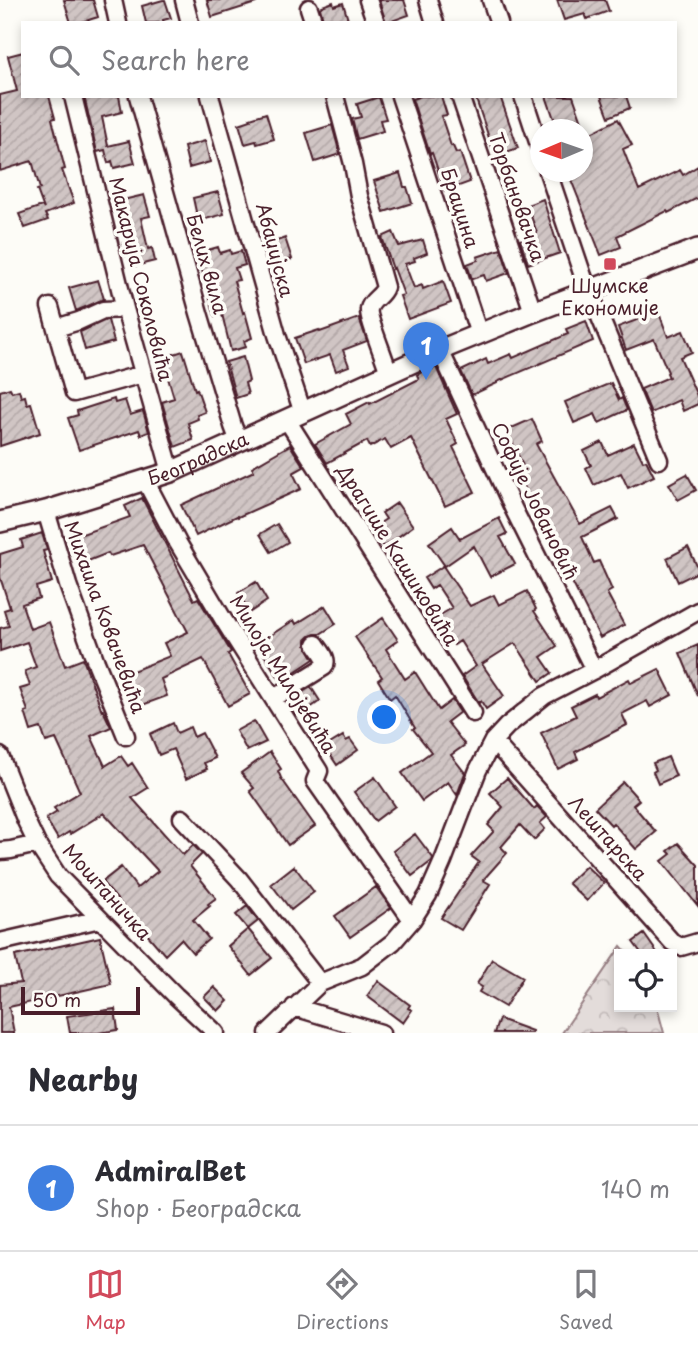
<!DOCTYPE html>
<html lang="en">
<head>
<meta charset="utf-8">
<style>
  :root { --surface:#fff; --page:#f7f7f7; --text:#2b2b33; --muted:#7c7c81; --line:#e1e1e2; --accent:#d1495b }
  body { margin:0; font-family:"Playpen Sans",sans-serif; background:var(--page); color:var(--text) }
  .controls { position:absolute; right:21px; bottom:21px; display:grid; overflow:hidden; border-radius:0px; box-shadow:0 4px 10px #0003 }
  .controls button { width:63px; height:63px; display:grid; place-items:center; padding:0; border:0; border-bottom:2px solid var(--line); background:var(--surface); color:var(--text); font:35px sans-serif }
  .compass { position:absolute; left:530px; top:119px; width:63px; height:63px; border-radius:50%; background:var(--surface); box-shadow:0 4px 10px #0003; rotate:268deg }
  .scale { position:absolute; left:21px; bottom:18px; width:119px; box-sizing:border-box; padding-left:7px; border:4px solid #4a1f2b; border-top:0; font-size:19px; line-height:24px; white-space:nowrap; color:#4a1f2b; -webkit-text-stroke:5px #fdfcf7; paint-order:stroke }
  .you { position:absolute; left:385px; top:718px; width:24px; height:24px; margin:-18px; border:5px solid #fff; border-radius:50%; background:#1a73e8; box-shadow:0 0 0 10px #1a73e833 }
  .badge { display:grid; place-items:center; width:46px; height:46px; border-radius:50%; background:var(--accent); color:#fff; font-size:23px; font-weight:700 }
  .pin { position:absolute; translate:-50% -58px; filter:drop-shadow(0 2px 4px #0008) }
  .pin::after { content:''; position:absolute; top:37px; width:24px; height:21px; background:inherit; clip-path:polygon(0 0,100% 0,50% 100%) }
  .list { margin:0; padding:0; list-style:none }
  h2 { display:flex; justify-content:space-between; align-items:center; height:91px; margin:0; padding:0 28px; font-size:30px }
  h2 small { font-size:23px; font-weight:400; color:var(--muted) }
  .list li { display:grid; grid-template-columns:46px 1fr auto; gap:21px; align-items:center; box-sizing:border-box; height:126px; padding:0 28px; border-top:2px solid var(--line) }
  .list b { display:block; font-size:26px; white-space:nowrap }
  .list p { margin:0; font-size:23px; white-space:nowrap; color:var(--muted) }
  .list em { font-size:23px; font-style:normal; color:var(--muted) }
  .icon { flex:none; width:38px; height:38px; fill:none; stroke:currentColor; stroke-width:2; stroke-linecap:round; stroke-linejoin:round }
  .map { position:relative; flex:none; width:698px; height:1033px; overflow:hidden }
  .search { position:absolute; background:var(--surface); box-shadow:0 4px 10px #0003; left:21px; right:21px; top:21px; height:77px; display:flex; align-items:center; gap:18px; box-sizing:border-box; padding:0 24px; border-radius:0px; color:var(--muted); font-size:26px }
  .sheet { height:217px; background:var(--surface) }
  nav { display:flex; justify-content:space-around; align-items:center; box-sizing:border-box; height:98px; border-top:2px solid var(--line); background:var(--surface); font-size:19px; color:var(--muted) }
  nav a { display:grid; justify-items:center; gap:4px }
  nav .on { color:var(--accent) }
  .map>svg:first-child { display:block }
</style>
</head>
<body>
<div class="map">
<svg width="698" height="1033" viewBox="0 0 698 1033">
  <defs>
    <pattern id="forest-crowns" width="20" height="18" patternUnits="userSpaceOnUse" patternTransform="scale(1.75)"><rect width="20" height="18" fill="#e3dcda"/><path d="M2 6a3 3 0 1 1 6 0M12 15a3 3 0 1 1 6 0" fill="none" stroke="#c4bcbb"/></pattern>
    <pattern id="building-hatch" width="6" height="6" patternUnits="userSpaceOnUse" patternTransform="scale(1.75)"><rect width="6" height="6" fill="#d0c5c4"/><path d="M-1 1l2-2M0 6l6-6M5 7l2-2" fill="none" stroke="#b4a9a9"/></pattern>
  </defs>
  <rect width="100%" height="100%" fill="#fdfcf7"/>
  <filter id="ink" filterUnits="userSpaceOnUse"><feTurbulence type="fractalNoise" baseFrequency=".0143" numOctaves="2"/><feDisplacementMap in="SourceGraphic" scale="14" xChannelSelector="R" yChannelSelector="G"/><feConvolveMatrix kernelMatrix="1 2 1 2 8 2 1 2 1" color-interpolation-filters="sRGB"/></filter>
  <g filter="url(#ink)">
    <path fill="url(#forest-crowns)" stroke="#967e82" stroke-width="2" d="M621 946 628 954H619V1007H657L664 1033H562Z"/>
    <path fill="url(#building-hatch)" stroke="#4a1f2b" stroke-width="2" d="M64 0H93L98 17 79 23H71Z
      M163 0H165L171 18 163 20 164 23H146L142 6Z
      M207 0H256V3L212 17Z
      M379 0H404L409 15 386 23Z
      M557 0H605L609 11 587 19 585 14 564 20Z
      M333 2 334 6 343 3 349 23H324L320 8 322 6Z
      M23 52V96H49L55 118 52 119 65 169 62 170 74 203 45 214 48 220 25 228 19 214 42 206 44 209 37 190 40 189 32 161 0 171V95L17 91 8 56Z
      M84 96H119L122 112 102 117 108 146 129 141 135 163 114 168 112 161 108 163 105 150 97 152Z
      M421 96H441L447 115 441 116 451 146H453L456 153 460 152 470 182 445 191 432 153 430 154 412 99Z
      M475 96H500L518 148 495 156Z
      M546 96H573L585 130H558Z
      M601 96H626L630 108 609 117Z
      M379 97 386 119 380 120 383 131 357 139 352 119 361 117 357 104Z
      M266 113 274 139 257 144 256 141 245 144 239 124 251 120 250 118Z
      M618 119 632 145 623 149 639 190 680 170 683 175 698 166V198L668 213 667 211 617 236 621 247 601 255 568 172H583V137Z
      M332 125 340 154 315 162 306 133Z
      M205 141 210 162 189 168 184 147Z
      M400 173 404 187H407L412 203 384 212 374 181Z
      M218 192 224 214 198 221 193 198Z
      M144 195 150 216 141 218 148 249 152 248 155 261 135 266 132 254 126 256 123 243 133 240 123 200Z
      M543 199 560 253 528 264 520 240 537 233 527 205Z
      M393 232 399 246 423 240 427 253 414 258 415 261 405 264 414 288 422 285 423 289 443 281 451 303 408 319 400 296 404 295 394 268 393 269 382 237Z
      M285 238 292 259 270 266 263 246Z
      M218 247 220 253 230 250 231 254 241 251 245 265 235 268 239 280 234 281 243 313 245 312 252 338 244 341 246 347 231 351 222 314 215 316 197 253Z
      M501 249 509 273 486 281 484 275 472 279 467 264 478 260 477 257Z
      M98 280 104 299 76 311 69 288Z
      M656 305 668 337 683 331 692 352 680 357 698 398V404L683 411 679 400 651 413 641 389 669 377 667 373 668 372 654 339 626 350 618 327 645 317 643 310Z
      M359 318 367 341 343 350 349 366 336 371 330 355 304 364 295 338 319 330 320 332Z
      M106 320H108L114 342 85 350 80 332Z
      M586 321 593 341 497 382V383L472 395 461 371 486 359 488 364 511 354 513 358 568 334 566 329Z
      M183 351 195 390 197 389 205 412 197 415 198 419 188 423 193 440 175 447 162 402 174 398 162 358Z
      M243 357 249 381 245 383 248 394 236 398 226 362Z
      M436 367 457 414 446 419 458 444 453 447 475 492 445 506 411 438 391 449 385 439 370 447 367 441 327 463 315 444 351 424 346 414 369 402 370 404 419 379 417 375 429 368 430 370Z
      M611 383 619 400 622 398 627 410 599 423 595 414 574 423 565 402Z
      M10 388 12 392 19 390 21 397 25 396 27 404 31 403 40 433 0 446V391Z
      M114 399 115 403 125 400 130 415 143 411 149 432 141 435 139 430 79 450 68 418 78 415 77 411Z
      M532 419 542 441 536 444 580 524 612 508 618 519 582 537 594 563 599 561 612 590 607 593 624 625 600 638 516 470 523 466 507 430Z
      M602 442 608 455 634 443 643 461 646 460 654 476 628 488 621 473 594 485 586 468 591 465 584 451Z
      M290 445 304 467 293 473 301 489 238 517 237 516 196 536 181 505 254 471 252 467Z
      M687 474 696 490 678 500 669 484Z
      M142 498 194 600 198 598 231 652 228 654 250 694 228 706 203 659 161 679 167 696 137 707 125 674 170 656 164 643 188 632 143 545 110 556 108 553 78 565 68 539 130 517 125 506Z
      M397 503 413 526 384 547 371 529 386 519 382 513Z
      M499 518 507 534 500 537 515 564 490 577 474 546 445 566 429 543 452 527 460 539Z
      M277 524 288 542 271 552 260 534Z
      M42 533 47 550 43 551 52 582 36 587 39 598 22 604 30 629 49 622 65 666 83 659 102 711 103 710 111 727 91 736 105 766 121 756 128 766 132 763 148 788 132 798 183 855 193 845 202 854 190 866 216 898 208 904 210 906 193 920 209 939 193 953 181 939 165 955 102 882 121 867 137 888 158 871 104 813 70 834 69 832 58 839 46 819 57 812 54 808 80 792 56 739 46 742 41 728 31 731 25 712 28 711 20 689 30 686 25 671 36 667 27 642 0 651V628L9 626 4 610 10 608 0 577V554L23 547 21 540Z
      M688 547 698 568V572L678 582 667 558Z
      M443 566 470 606 494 595 499 605 527 591 536 609 534 611 557 646 541 657 552 673 540 681 515 643 482 664 504 696 486 709 481 701 479 703 462 676 476 666 460 641 454 645 437 617 452 608 437 585 431 589 424 578Z
      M256 582 267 601 250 612 238 593Z
      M325 606 336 624 320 634H315L310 636 306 640V645L314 659 281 681 257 644 294 620 296 624Z
      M383 618 398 640 386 649 405 679 415 672 439 710 452 700 460 712 447 722 465 745 451 755 465 773 457 795 448 782 422 801 402 773 431 752 413 729 415 728 395 695 390 699 378 680 382 677 355 637Z
      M698 645V696L680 653Z
      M659 669 672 695 650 707 647 701 622 714 627 725 575 752 578 759 558 769 541 733 576 716 571 706 595 694 596 697 629 679 631 683Z
      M311 687 320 701 303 713 293 698Z
      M254 721 266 742 247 751 236 731Z
      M173 723 177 733 190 727 194 737 202 733 215 758 204 763 207 769 186 779 173 749 159 755 150 734Z
      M343 736 346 741 350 739 358 750 337 765 325 747Z
      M270 752 281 769 278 771 281 778 315 826 288 845 250 791 254 788 241 773Z
      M668 757 676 776 658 784 653 772 656 770 653 763Z
      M375 777 395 806 375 821 354 792Z
      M507 778 534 809 537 806 547 817 540 823 545 829 534 840 520 825 501 847 507 853 483 880 490 884 461 930 441 918 479 862 471 856 494 831 488 825 503 807 490 793Z
      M623 782 639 800 633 805 656 832 636 849 613 823 611 825 595 808Z
      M415 834 433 858 432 861 412 876 393 851Z
      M678 843 698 865V906L662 861 671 854 668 851Z
      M294 866 314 892 291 910 271 884Z
      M586 866 604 883 587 901 568 883Z
      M376 887 391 908 350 937 335 916Z
      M247 906 258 921 248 929 236 915Z
      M248 929 272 958 251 975 228 946Z
      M644 934 658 954H642L633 942Z
      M100 937 111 984 9 1007 14 1033H0V985L21 983 15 956Z
      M492 959 523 977 505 1007 479 992 482 987 477 984Z
      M378 981 410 1005 408 1008 412 1010 403 1023 367 996Z
      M214 987 228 1001 218 1011 204 997Z
      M115 1009 118 1030 98 1033H70L67 1016Z
      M499 1019 532 1031V1033H494Z"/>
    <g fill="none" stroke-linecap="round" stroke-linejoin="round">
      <defs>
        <path id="minor" d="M113 0 118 23
          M184 0 190 23
          M368 0 376 23
          M428 0 435 23
          M491 0 499 23
          M309 8 314 23
          M73 96 125 309 171 472
          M138 96 199 313 233 426 239 442
          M210 96 277 335 303 413
          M335 96 353 164 359 196 385 287C382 297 371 299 369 309 367 317 386 361 389 374
          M400 96 479 334
          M460 96 533 312
          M523 96 540 148
          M548 172 583 276 659 460
          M50 307 74 393 143 374
          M56 328 79 321 103 310 125 309
          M440 350 514 510 594 670
          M287 420 473 713
          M145 480 178 543 223 619 319 771 315 781 412 920
          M46 511 68 585 96 662 126 736
          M274 698 324 667C329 659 321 652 316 644
          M493 741 672 942 681 947 698 942
          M0 756 26 821 37 844 58 876 176 996 216 1033
          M182 818 239 879 320 983
          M0 851 11 850 37 844
          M0 942 100 919
          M294 1007 381 1033
          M268 1033 320 983 362 966 393 942 412 920 428 895 443 861 478 770 493 741 507 726 544 696 594 670 698 611"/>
        <g id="major">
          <path id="s1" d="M0 522 46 511 171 472 440 350 533 312 698 249"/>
        </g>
      </defs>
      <use href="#minor" stroke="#4a1f2b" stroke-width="21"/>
      <use href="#major" stroke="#4a1f2b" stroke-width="24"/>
      <use href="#minor" stroke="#fdfcf7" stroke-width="16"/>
      <use href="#major" stroke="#fdfcf7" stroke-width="19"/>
    </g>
  </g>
  <rect fill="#d1495b" stroke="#fdfcf7" stroke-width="2.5" x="603" y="257" width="14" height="14" rx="3.5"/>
  <g text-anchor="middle" stroke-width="7" stroke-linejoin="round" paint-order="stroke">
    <g font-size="19" fill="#4a1f2b" stroke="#fdfcf7">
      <text transform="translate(517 197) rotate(71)" y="7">Торбановачка</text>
      <text transform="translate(460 208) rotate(72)" y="7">Брацина</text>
      <text transform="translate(275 250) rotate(75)" y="7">Абаџијска</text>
      <text transform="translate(207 264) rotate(74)" y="7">Белих вила</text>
      <text transform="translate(141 279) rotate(76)" y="7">Макарија Соколовића</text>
      <text dy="7" stroke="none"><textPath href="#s1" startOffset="208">Београдска</textPath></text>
      <text transform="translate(535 501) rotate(64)" y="7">Софије Јовановић</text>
      <text transform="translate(398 555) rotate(58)" y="7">Драгише Кашиковића</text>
      <text transform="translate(105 617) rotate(70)" y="7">Михаила Ковачевића</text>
      <text transform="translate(283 674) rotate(58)" y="7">Милоја Милојевића</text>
      <text transform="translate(608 838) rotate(48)" y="7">Лештарска</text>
      <text transform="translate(107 892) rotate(48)" y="7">Моштаничка</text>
    </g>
    <g font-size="19" fill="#4a1f2b" stroke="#fdfcf7">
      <text x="610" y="293">Шумске<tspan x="610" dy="22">Економије</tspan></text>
    </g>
  </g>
</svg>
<div class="controls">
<button><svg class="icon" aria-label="locate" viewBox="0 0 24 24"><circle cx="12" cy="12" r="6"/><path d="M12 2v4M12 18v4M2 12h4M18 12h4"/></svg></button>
</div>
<svg class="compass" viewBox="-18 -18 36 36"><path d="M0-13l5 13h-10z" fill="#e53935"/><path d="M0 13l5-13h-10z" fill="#7c7c81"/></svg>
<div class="scale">50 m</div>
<div class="you"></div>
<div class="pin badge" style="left:426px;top:380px;background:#3f7fe0">1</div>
<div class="search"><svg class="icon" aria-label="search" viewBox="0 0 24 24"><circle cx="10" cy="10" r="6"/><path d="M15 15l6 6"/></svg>Search here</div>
</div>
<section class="sheet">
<h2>Nearby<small></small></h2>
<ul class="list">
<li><span class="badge" style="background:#3f7fe0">1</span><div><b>AdmiralBet</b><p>Shop · Београдска</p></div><em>140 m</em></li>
</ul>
</section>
<nav>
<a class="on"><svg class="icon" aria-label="map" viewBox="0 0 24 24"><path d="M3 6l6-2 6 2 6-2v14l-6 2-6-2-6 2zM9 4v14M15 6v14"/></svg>Map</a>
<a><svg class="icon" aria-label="directions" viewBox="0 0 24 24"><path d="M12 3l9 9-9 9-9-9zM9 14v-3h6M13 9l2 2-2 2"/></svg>Directions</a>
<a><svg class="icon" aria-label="saved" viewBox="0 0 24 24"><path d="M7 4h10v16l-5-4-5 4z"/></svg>Saved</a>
</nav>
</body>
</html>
